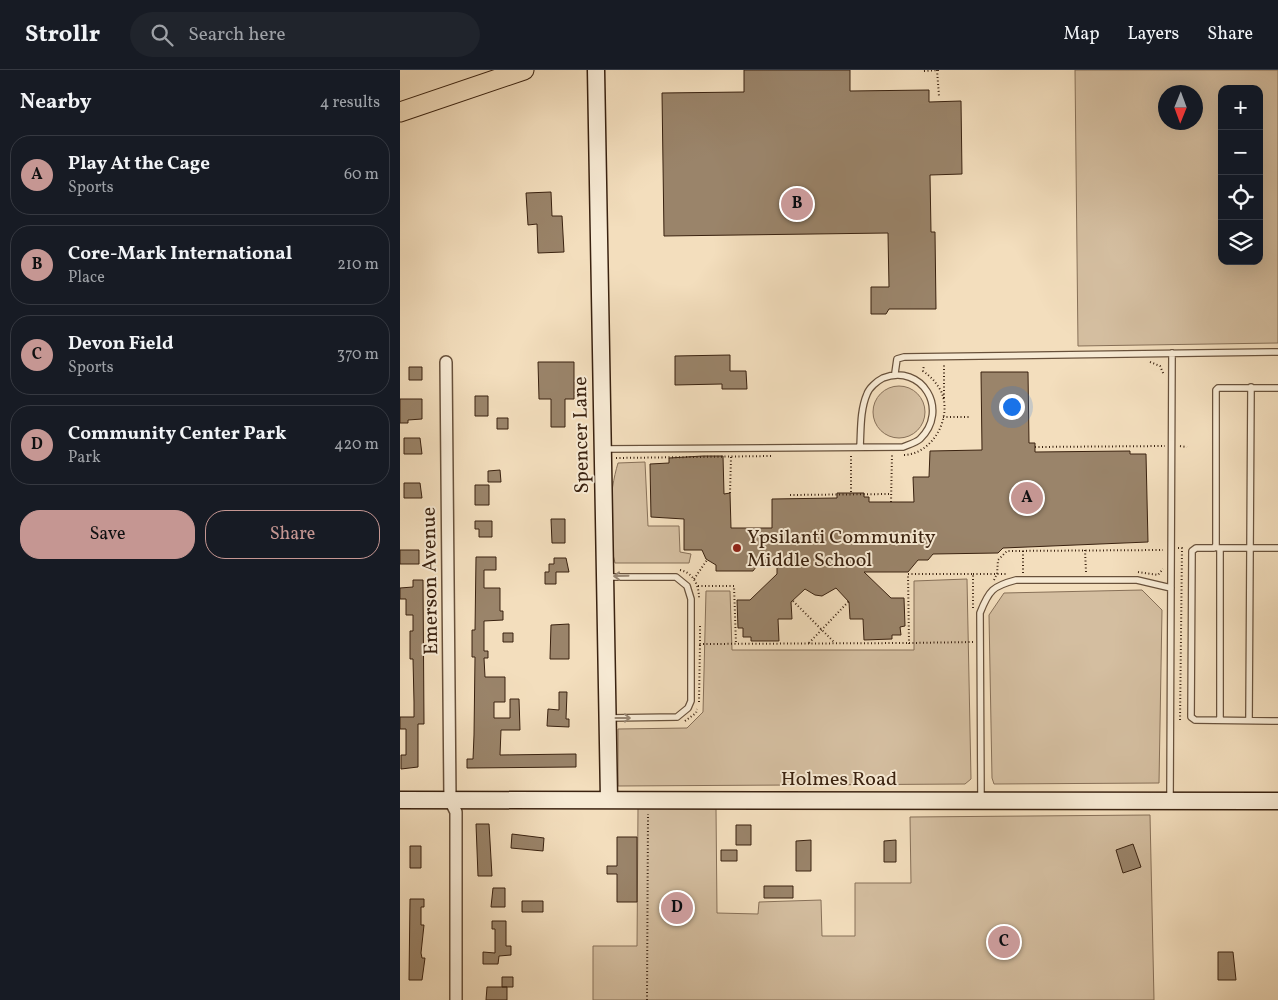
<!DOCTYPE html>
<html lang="en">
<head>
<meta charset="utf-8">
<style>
  :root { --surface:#171b24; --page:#20242c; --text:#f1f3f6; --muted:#9ea1a6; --line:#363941; --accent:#c59692 }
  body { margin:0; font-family:Vollkorn,serif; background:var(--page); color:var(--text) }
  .controls { position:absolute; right:15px; top:15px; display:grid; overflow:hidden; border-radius:10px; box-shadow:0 5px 20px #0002 }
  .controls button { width:45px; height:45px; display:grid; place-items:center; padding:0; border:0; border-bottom:1px solid var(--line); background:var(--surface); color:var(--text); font:25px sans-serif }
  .compass { position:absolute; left:758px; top:15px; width:45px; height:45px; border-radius:50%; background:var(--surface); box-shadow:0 5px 20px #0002; rotate:181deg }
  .you { position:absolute; left:611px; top:336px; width:18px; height:18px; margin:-12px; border:4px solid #fff; border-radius:50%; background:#1a73e8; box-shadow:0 0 0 8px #1a73e833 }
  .badge { display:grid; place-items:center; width:32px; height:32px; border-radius:50%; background:var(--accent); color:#111; font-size:16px; font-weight:700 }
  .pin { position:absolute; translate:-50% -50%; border:2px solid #fff; box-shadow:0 1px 5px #0006 }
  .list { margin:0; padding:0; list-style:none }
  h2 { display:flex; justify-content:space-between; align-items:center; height:65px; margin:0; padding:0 20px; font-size:21px }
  h2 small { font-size:16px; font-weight:400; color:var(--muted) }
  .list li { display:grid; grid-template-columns:32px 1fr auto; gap:15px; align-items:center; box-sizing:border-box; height:80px; margin:0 10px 10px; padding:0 10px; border:1px solid var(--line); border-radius:20px }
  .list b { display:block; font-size:19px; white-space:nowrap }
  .list p { margin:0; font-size:16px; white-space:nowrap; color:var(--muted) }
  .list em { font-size:16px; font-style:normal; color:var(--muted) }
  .actions { display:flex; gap:10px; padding:15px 20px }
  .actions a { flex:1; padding:11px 0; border:1px solid var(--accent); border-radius:20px; text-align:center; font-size:18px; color:var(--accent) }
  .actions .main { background:var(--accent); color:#111 }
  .icon { flex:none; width:28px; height:28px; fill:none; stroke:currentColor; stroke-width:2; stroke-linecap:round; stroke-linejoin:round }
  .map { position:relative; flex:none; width:878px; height:930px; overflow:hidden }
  header { display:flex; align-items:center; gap:30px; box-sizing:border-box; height:70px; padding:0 25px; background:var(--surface); border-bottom:1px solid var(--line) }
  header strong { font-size:24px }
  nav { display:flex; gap:28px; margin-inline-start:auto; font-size:18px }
  .search { width:350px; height:45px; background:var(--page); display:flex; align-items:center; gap:12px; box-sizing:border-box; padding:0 18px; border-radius:28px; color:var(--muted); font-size:19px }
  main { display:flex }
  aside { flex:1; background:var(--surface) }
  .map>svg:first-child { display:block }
</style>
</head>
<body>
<header>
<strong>Strollr</strong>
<div class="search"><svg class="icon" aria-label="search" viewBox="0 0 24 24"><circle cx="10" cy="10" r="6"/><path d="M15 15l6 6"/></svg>Search here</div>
<nav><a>Map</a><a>Layers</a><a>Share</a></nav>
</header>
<main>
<aside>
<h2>Nearby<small>4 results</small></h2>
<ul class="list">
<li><span class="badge">A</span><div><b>Play At the Cage</b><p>Sports</p></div><em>60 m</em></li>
<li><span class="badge">B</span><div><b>Core-Mark International</b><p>Place</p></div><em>210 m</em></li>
<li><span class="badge">C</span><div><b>Devon Field</b><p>Sports</p></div><em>370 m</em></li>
<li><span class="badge">D</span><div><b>Community Center Park</b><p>Park</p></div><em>420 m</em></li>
</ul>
<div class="actions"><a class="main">Save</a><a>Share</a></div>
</aside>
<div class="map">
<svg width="878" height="930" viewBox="0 0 878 930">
  <rect width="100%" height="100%" fill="#f3debd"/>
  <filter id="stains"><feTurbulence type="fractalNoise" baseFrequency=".004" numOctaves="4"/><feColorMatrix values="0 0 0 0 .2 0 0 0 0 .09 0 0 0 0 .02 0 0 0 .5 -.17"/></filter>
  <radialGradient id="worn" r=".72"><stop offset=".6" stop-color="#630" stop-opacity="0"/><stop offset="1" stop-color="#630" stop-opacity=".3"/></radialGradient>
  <path fill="#d4bea0" stroke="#877058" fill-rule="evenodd" d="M675 0H878V273L678 276ZM822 19H859V191H822ZM766 22H796V52H766Z
    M473 342a26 26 0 1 1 52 0a26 26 0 1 1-52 0Z
    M245 392 248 456H279L280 482 291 484 289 493H215C207 462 209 423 218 393Z
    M567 509 571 709 565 714 218 716V659L287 658 303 642 306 521H330L332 580H514V511Z
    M742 520 762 540 759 713 594 714 592 708 589 545 604 523Z
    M238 738H316L317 843 358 844 359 832 421 830 422 866H455V813H511L510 747 750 745 754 930H193V876H237Z"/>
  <path fill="#9a846a" stroke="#3a2210" d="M344 0H450V21L529 20V32L561 31 562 104 530 105 531 162H535L536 239H489L486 244H471V217H489L488 163 264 166 262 23 344 22Z
    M151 122 152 146H162L164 182 138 183 137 154 128 155 126 123Z
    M330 285V301H346L347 319H322V314L275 315V286Z
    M138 292H174V329H165V357H151V329H139Z
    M9 297H22V310H9Z
    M581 302H628L629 373H635V382L730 381V384H746L748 472 603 478 598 483 533 484 528 490H518L508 502H464L491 528H504L505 556 500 557 501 565H492V569L464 570 463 549H450L449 532 436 518 422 526 415 525 405 519 391 532 392 549H378L379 571H351V567H343V558H338L337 530H350L377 504V492L359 493 353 501H316V495L306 489 302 480H284V449L251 447 250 394 269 393V388L303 386H323L324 424 330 423 331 458H372V429L437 428V423H464V427H469V432H514L513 407H529L530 381 582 380Z
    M75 326H88V346H75Z
    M0 329H22V349L8 350V353H0Z
    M97 348H108V359H97Z
    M4 368H20L22 384H4Z
    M100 400 101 412H88V401Z
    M4 413H20L22 428H4Z
    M75 415H89V435H75Z
    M151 449H165V473H152Z
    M75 451H92V467H79V459H75Z
    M0 480H19V494H0Z
    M76 487H96V500H84V518H100V541H103V550L84 551V581H88V588H84L85 607H105V632H94V648H110V629H119L120 660H101L100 685 176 684V697L67 698V689H73L74 665 75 587H72V560H75Z
    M154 488H166L169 502H156V514H145V502H149V494H154Z
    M13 510H23L24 654H18V697L1 699V685H6V659H0V647H14V632L13 589H10V561H13V545H6V529H0V518L13 517Z
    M169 554V589H150L151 555Z
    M103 563H113V572H103Z
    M159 622H167L166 649H169V657L147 656 148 639 159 640Z
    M76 754H89L92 806H78Z
    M336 755H351V775H336Z
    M112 764 144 768 143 781 111 778Z
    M217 767H237V832H217V804H207V796H217Z
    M411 770V801H396V771Z
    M496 770V792H484V771Z
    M733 774 741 797 723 803 716 780Z
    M10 776H21V798H10Z
    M321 780H337V791H321Z
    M364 816H393V828H364Z
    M93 818H105V837H91Z
    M10 829H24V837H21V855H24L21 883 22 888H25L22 910H9Z
    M122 831H143V842H122Z
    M92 851H106V876H111V885L99 886 98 894H83V882L95 883V859H92Z
    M818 882H833L836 910H818Z
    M102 907H113V917H102Z
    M87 917H107V930H86Z"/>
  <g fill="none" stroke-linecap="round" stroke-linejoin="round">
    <defs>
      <path id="lane" d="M495 303 497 289 504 287 878 282
        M878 318H818L816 320V475L814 478H796L792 481 791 647 795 650 878 651
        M204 379 503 377C508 375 517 372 520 369 550 340 522 293 483 308 477 311 469 318 467 324 460 340 461 360 460 377
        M818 478H878
        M208 507H276L287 516 291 529V631L288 638 277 647 209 648
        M820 650V478
        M849 650 851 317
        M770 728 772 283
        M581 729 580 543C589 520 593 516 616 510H737L771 518"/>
      <path id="street" d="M46 292 50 730 56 742V930"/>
      <path id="secondary" d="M196 0 209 729
        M0 730 878 731"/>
      <path id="primary" d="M0 42 124 0"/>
    </defs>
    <use href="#lane" stroke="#68513b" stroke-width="8"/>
    <use href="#street" stroke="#68513b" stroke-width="14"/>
    <use href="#secondary" stroke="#3a2210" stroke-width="19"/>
    <use href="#primary" stroke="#3a2210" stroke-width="21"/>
    <path stroke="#3a2210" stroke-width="2" stroke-dasharray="1 2.5" stroke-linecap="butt" d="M537 0 539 26
      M524 1 539 0
      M750 292 760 296 764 305
      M544 328V293
      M543 347H570
      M780 376 787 377
      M635 377 765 376
      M504 385C533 384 553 347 541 321 536 312 531 307 523 301L524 295
      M451 386V423
      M216 388 372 386
      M330 423 331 387
      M390 425 491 424
      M491 432 492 385
      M778 478H782L780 652
      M685 480 686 502
      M623 481V503
      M280 500C294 503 299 516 299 528
      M738 502 758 505 763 499
      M573 504H608
      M294 509 307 490
      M594 510 597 504 598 490 607 481 763 480
      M298 516H334L336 574
      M393 531 435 573
      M573 538V504H508L509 573 574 572
      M300 556V574L509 573
      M409 573 449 531
      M299 632 300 574
      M285 651 296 643 297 639
      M247 930 248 744"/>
    <use href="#lane" stroke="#f7ead4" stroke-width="5.5"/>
    <use href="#street" stroke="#f7ead4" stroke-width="11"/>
    <use href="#secondary" stroke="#f7ead4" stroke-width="16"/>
    <use href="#primary" stroke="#f3debd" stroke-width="19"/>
  </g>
  <defs><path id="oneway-shaft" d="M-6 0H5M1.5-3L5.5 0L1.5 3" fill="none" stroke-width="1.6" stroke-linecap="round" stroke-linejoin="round" transform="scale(1.25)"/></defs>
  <g stroke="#988672">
    <use href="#oneway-shaft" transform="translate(221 506) rotate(179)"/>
    <use href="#oneway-shaft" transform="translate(223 648)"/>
  </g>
  <circle fill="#8f2418" stroke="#f7ead4" stroke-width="2" cx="337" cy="478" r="5"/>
  <g text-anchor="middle" stroke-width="4" stroke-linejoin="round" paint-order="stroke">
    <g font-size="20" fill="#3a2210" stroke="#f7ead4">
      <text transform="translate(180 365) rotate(-91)" y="7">Spencer Lane</text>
      <text transform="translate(29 511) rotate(-91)" y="7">Emerson Avenue</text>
      <text x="439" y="715">Holmes Road</text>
    </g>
    <g font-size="20" fill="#3a2210" stroke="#f7ead4" text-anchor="start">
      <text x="347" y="473">Ypsilanti Community<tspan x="347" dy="23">Middle School</tspan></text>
    </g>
  </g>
  <rect width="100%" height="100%" filter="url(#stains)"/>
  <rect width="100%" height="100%" fill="url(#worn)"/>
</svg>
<div class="controls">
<button>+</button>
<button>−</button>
<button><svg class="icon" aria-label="locate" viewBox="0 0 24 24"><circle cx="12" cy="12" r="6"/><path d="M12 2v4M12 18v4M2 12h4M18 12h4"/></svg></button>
<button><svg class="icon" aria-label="layers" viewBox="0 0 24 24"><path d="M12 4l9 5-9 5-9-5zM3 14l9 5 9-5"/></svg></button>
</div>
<svg class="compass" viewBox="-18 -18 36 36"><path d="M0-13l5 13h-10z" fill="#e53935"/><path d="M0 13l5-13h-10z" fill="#9ea1a6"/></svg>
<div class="you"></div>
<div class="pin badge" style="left:627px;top:428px">A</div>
<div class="pin badge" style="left:397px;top:134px">B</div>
<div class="pin badge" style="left:604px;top:872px">C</div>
<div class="pin badge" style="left:277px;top:838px">D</div>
</div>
</main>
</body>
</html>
